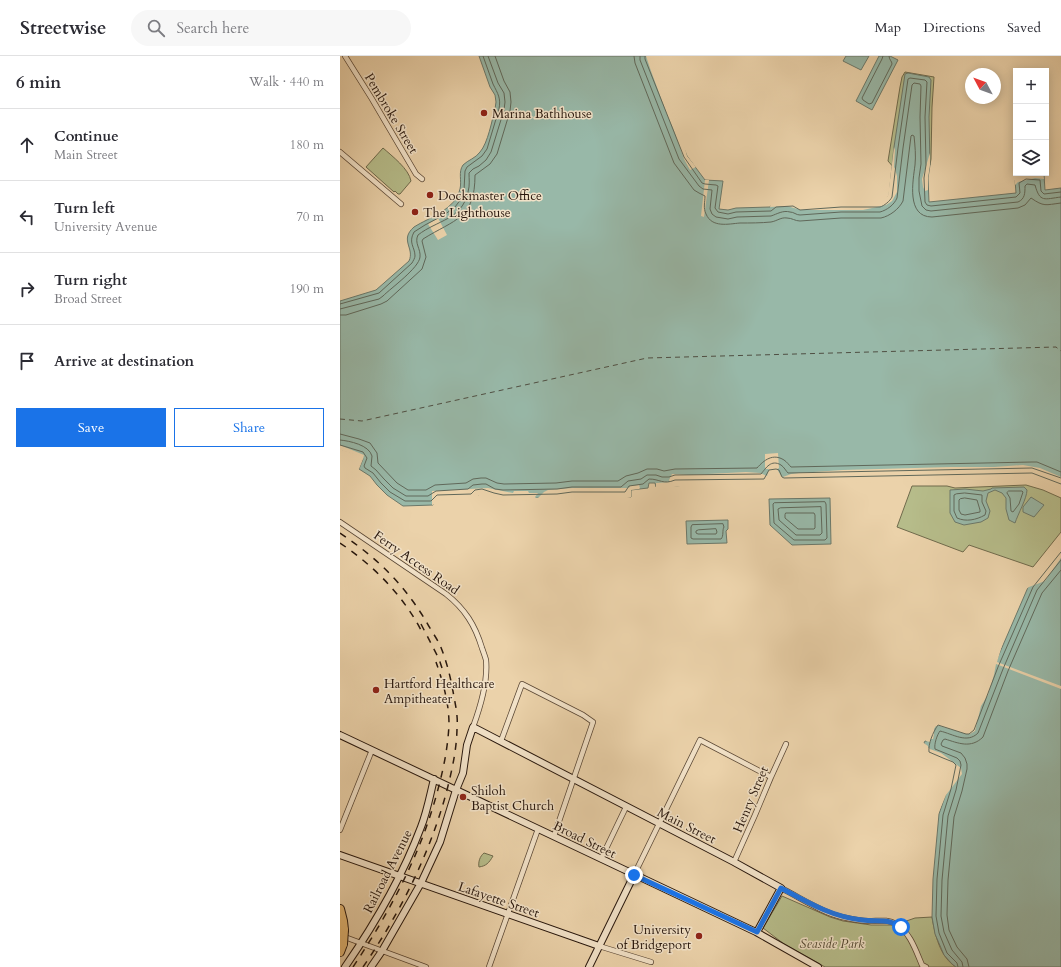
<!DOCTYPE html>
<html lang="en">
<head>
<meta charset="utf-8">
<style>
  :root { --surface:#fff; --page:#f7f7f7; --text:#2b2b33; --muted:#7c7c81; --line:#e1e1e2; --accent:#1a73e8 }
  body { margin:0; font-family:Cardo,serif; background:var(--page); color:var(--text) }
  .controls { position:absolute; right:12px; top:12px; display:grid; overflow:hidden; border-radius:0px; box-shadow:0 2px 10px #0003 }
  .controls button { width:36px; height:36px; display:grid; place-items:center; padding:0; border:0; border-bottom:1px solid var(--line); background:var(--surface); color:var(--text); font:20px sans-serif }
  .compass { position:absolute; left:625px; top:12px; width:36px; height:36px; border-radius:50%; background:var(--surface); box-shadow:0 2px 10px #0003; rotate:311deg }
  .stop { position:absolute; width:12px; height:12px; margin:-9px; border:3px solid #1a73e8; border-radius:50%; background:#fff }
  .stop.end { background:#1a73e8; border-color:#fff; box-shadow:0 1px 4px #0008 }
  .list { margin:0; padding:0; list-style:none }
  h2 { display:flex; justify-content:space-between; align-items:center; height:52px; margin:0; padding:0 16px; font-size:17px }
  h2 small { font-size:13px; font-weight:400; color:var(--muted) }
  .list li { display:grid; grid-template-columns:26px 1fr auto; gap:12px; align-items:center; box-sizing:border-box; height:72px; padding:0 16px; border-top:1px solid var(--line) }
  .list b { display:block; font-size:15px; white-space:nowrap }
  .list p { margin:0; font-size:13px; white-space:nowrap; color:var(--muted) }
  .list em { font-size:13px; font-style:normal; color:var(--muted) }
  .actions { display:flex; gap:8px; padding:12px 16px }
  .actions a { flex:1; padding:9px 0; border:1px solid var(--accent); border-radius:0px; text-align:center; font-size:14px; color:var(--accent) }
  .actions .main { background:var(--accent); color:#fff }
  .icon { flex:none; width:22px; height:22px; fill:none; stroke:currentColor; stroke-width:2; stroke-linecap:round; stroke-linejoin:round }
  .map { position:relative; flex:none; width:721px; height:911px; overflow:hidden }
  header { display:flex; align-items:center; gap:24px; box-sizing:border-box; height:56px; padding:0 20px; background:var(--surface); border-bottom:1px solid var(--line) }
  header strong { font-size:19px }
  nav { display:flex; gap:22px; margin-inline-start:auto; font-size:14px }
  .search { width:280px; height:36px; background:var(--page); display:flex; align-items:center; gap:10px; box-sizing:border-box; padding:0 14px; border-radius:22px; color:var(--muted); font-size:15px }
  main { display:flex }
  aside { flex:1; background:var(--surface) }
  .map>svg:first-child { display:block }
</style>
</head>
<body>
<header>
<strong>Streetwise</strong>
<div class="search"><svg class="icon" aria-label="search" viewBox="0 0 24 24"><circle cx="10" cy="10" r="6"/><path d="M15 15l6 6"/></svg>Search here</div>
<nav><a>Map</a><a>Directions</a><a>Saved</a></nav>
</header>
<main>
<aside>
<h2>6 min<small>Walk · 440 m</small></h2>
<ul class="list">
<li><svg class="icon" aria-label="ahead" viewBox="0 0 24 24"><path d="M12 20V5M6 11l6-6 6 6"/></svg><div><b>Continue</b><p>Main Street</p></div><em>180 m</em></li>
<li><svg class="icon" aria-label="left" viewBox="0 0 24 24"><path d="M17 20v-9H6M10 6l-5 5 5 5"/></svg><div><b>Turn left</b><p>University Avenue</p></div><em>70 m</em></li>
<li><svg class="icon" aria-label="right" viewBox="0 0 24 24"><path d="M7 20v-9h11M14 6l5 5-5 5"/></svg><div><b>Turn right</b><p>Broad Street</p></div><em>190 m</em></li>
<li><svg class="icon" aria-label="arrive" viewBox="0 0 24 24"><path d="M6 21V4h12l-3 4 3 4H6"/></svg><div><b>Arrive at destination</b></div></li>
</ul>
<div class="actions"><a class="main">Save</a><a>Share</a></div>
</aside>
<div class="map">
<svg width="721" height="911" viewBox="0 0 721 911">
  <rect width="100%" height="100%" fill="#ebd2aa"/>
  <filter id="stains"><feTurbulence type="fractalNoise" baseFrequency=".005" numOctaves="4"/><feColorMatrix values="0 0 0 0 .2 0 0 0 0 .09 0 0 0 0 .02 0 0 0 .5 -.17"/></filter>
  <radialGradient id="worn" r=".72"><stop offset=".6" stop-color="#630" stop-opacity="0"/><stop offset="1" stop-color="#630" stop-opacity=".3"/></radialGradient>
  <path fill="#b6bc8a" stroke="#6f6a4c" d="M565 16 594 21 592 51 591 103 590 109 584 116 555 113 548 105 560 31 562 21Z
    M43 92C52 100 69 113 71 125L60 138H58L55 135 54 136 26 111Z
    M686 429 703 434 721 442V476L693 511 629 489 623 496 557 471 572 430H607L615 432Z
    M144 797 153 800C149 807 146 810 139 811 138 806 140 800 144 797Z
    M442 840 490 861 503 865 531 869H555L575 862 592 861C595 879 600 901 616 911H485L444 888 423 872Z"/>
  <path fill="#98b8a8" stroke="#6b786a" d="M139 0H308L347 100 365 124 383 125 379 153 388 154 396 152 430 151 433 147 459 150 540 147 549 140 554 91 565 18 568 17 589 21 591 24 589 61 590 109 588 122 589 146 676 137 675 124 704 119 705 134 721 132V432L692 421 440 426 437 418 432 417 429 424 316 431 315 427H309L308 432 291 434V441L282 440 163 443 144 438 98 443 93 449 63 450 47 439 37 429 30 420 19 413 23 403 21 399 0 393V245L36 234 69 205C75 192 59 184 74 171 90 161 115 154 120 133 122 125 118 116 123 109 128 104 136 102 140 96 148 87 152 64 155 53L156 46 155 39 150 31Z
    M506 0H529L521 14 503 5Z
    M539 0H550L558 4 532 54 516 45Z
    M684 431 687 434C687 442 678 458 675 467L669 464 666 453V442L662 437 655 434 648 437 646 445 650 455 648 462 641 466 624 469 615 466 610 457V434L625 433 643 435 651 433 652 432Z
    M691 441 704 449 694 461 683 456V451Z
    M490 442 491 488 452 489 430 469 429 443Z
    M388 464V473L386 475 387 487 347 488 346 465Z
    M721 490V911H616L612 908 604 899 595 878 592 861 593 823 599 758 608 732 612 710 602 706 584 687 585 685H587L595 665 627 674 630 672 654 610 689 529Z"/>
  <path fill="#ebd2aa" d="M306 0H310L342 80 347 100 356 111 350 114 344 103 333 72 328 61 311 15Z
    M554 91 555 94 554 111 555 113 557 120V136L552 145 546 149 523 154H461L447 150 430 151 431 147 433 145 455 144 460 148 539 145 548 140Z
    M590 97V109L588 122V134L585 135 583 131 582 123Z
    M690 117H703L704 123 695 122 687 124 678 126 675 129 674 122 683 118Z
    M365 124H369L364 161 361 160Z
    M98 162 107 179 98 184 88 168Z
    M0 389 24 399 23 403 19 413H18L22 403 20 400 0 394Z
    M438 397 439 412 437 413 441 420 443 421 451 418 459 417 503 414 611 411H654L683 409 700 412 721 421V434L692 423 440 428 438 427 435 419H433L430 425 426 428H425L427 427 426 426 365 430H338L330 432 316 433V427H317L330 426 329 424 332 418 349 419 406 416 420 417 427 420 429 413H425V398Z
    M299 429 300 432 299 433 291 434V441L285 442H232L218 444 163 445 152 443 142 439H138V442L137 443 98 445 97 448 92 449V435L148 432 173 437 174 435H188L189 437H198L195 441 196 442H198L204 436 208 434 232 432H288L290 431V430Z
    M721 488V502L705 525 689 531 685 534 688 528 717 492Z
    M664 583 657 606 721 630V633L656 608 654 619 648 639 641 650 635 675 630 678H626L600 670H596L594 673V678L593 683H591L590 686 586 685 585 683 588 675 594 663H598L604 664 627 672 629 671 652 609Z
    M584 687 588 690V691L590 693 601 697 621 712 622 718 606 739 597 760 606 731 610 713V711L601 708 584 700 583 696V689H582Z"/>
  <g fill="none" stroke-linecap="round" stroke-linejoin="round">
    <path stroke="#60685a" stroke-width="1" d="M294 0 295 7 334 107 354 134 359 137 365 140C365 146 363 152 366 158 372 172 388 168 400 167 410 167 421 167 431 166 437 165 441 161 447 162 452 162 455 165 460 165L501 162H541C550 160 559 153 563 145L571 80 572 79 574 80C575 89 576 100 575 109 573 125 566 161 592 161L678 152 685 149 691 142C704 151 705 149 721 147
      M300 0V4L339 103 359 130 363 133 372 134 370 153 372 158 376 161 388 163 397 161 431 160C437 158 443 154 450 156 454 156 456 159 460 159L501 156H540C547 154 554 149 557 142L563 92 572 29 574 27 580 28 581 30 580 61 581 108 579 122V135L582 150 586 154 591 155 678 146C685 143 685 137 685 130L687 128 695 129C700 147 704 143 721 141
      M305 0V3L344 101 362 127 365 128 376 129 378 130 375 152 378 156 388 158 396 156 431 155 436 151 453 150 460 154 501 151H540C544 150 550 145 552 141L558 92 568 23 570 22 585 24 587 26 585 61 586 109 584 122 585 146 587 149 591 150 676 141 680 137 679 127 686 123 700 124 701 135 704 138 721 136
      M543 0 542 3 522 42 523 44 529 48 532 47 552 8C552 5 549 4 549 0
      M0 248 39 237 72 207C73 205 75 202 75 200 75 191 68 187 74 176L85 169 104 159 115 151 121 143 124 134 125 115 127 111 142 100 147 93 159 53C161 42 158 38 153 28 150 19 146 9 143 0
      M0 253 39 243 43 240C51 232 79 212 80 201 81 193 74 187 78 179 97 164 122 164 128 136 130 129 129 123 129 117L133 113 139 110 146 104 151 96 164 54 165 46 164 37 158 27 148 0
      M0 259H6L41 248 47 245 82 213 86 201 82 185 83 183C115 163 135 163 135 119L150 108 157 98 170 55 171 46 170 36 164 25 155 0
      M0 378 19 383 30 387 37 397 38 407 57 427 68 434H86L95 429 126 427 133 423 141 422H146L157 427 164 428 216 427 232 425H278L286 420 298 417 307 413H317L324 415 335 413 417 412C424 404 433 397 444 404 447 406 449 409 451 411L692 406H697L721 416
      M0 384C10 385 29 389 32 400 32 403 31 407 31 410L36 414 44 423 53 432 66 440H88L96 435 128 433 133 429 142 428H146L155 433 163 434 217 433 232 431H281L288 425 301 423 307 419H316L322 421H329L335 419 421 418C426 412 431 403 441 409 444 411 446 415 448 417L692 412 721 422
      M0 389 23 396 27 402 24 410 25 412 33 417 41 427 50 436 65 445H91L97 439 131 438 135 434 142 433 154 437 163 439 217 438 232 436H285L289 430 303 428 309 423C320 423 323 429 335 424L424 423 429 414 436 413 439 414 442 421 444 422 692 417 721 428
      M669 435H682L683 436 679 448 673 456 671 455 670 442 667 437Z
      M625 437 642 439V446L646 455 645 459C636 464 626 466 617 462L614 455V439L616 438Z
      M625 442 637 444 640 454V456L625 459 621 458 619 454V444L620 443Z
      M485 446 486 448 487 482 485 484H454L434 467 433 448 434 447Z
      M481 451 482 477 480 479H456L439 464 438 453 440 452Z
      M446 457H474L475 459V472L474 473H458L445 462V459Z
      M383 468 384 471C382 474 384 480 381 483H353L351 482V471L352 469Z
      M376 473 377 476 376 478H358L356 477V475L358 474Z
      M618 911 617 907 607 897 599 877 596 860 597 823 603 759 611 733 616 709 613 706 603 702 589 696C588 688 593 676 598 669L626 678H629L634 674 658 611 693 531 721 496
      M623 911 622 906 612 894 604 876 601 860 602 824 608 760 616 734 621 709 620 705 617 702 595 693C594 688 597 679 600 675 613 678 627 688 638 677L663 613 697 534 721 504
      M629 911 627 903 617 891 609 874 607 859 608 824 614 761 622 735 627 713V708L625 702 621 697 602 690 601 688 603 684 605 683C618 687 631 693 643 681L668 615 702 537 721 514"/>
    <path stroke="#4f4f43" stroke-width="1" stroke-dasharray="5 4" stroke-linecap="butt" d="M0 363 22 365 307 302 716 291 721 295"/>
    <defs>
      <path id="street" d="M5 0 32 43 76 118 82 123
        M0 96 61 148
        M0 466 106 538C125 553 135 569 142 592 143 595 145 600 146 604 148 624 140 652 133 671
        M161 685 182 628 243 659 253 666 214 780
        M0 774 32 694
        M261 803 286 751
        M394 806 415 759 431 721 446 688
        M294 819 360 684 431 721
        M441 832C461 842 481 856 502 861 511 863 521 865 529 865 539 865 548 863 556 868 570 876 576 895 582 909L586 911
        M2 880 86 911
        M259 890 311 906
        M149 911 198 773"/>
      <path id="secondary" d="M0 679 416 876 478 911
        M0 799 259 890
        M5 911C34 869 63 819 81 771 87 756 90 739 94 723
        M31 911 42 895 81 827 100 786 116 734 123 717 127 689 133 671 394 806 441 832 417 876
        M249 911 294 819"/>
      <path id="highway" d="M0 853 3 865 4 874
        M0 896 3 888"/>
    </defs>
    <use href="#street" stroke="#594634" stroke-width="6"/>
    <use href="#secondary" stroke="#28170d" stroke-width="8"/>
    <use href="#highway" stroke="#28170d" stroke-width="10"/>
    <use href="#street" stroke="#f2e2c8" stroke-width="4.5"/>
    <use href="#secondary" stroke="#f2e2c8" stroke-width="6"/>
    <use href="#highway" stroke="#e6b975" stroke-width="8"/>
    <path stroke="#28170d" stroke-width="1.5" stroke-dasharray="7 7" stroke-linecap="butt" d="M0 477C38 503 62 526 86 565 90 573 96 581 100 589 107 606 111 623 114 641 116 651 118 662 117 671 117 692 112 714 107 734 90 798 60 857 23 911
      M0 487C34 510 63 539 82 576
      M81 568 99 603 102 612
      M13 911C49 857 80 800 97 737 103 715 108 692 109 668 109 647 103 626 96 606"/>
    <defs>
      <path id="highway-bridge" d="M3 888 4 874"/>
    </defs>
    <use href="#highway-bridge" stroke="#28170d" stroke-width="10" stroke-linecap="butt"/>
    <use href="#highway-bridge" stroke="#e6b975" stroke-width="8"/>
  </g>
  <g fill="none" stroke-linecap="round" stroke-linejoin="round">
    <path stroke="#1a73e8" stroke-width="5" d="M294 819 417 876 441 832C467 846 492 861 522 864 537 866 548 862 561 871"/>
  </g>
  <g fill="#8f2418" stroke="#f2e2c8" stroke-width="1.5">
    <circle cx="144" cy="57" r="4"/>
    <circle cx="90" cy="139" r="4"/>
    <circle cx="75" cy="156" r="4"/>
    <circle cx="36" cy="634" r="4"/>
    <circle cx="123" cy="741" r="4"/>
    <circle cx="359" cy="880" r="4"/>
  </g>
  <g text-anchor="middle" stroke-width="3" stroke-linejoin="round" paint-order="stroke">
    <g font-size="13" fill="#28170d" stroke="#f2e2c8">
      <text transform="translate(52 57) rotate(59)" y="5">Pembroke Street</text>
      <text transform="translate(77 506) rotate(35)" y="5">Ferry Access Road</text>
      <text transform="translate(410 743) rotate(-67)" y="5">Henry Street</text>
      <text transform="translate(347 769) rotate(27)" y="5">Main Street</text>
      <text transform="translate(245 783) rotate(26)" y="5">Broad Street</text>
      <text transform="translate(47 815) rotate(-63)" y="5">Railroad Avenue</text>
      <text transform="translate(159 843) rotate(19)" y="5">Lafayette Street</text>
    </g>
    <g font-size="13" fill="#28170d" stroke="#f2e2c8" text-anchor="start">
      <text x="152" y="62">Marina Bathhouse</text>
      <text x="98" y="144">Dockmaster Office</text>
      <text x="83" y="161">The Lighthouse</text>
      <text x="44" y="632">Hartford Healthcare<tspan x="44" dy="15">Ampitheater</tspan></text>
      <text x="131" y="739">Shiloh<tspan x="131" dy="15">Baptist Church</tspan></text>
      <text x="351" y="878" text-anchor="end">University<tspan x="351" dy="15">of Bridgeport</tspan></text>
    </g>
    <g font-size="13" font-style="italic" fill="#534932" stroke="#f2e2c8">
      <text x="492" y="892">Seaside Park</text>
    </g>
  </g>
  <rect width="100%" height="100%" filter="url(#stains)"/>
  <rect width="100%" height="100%" fill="url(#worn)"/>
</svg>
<div class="controls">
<button>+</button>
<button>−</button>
<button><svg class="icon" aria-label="layers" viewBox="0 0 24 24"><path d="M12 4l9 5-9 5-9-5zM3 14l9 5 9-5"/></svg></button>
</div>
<svg class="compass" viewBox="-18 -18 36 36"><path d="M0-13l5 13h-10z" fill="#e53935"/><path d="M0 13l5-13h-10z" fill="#7c7c81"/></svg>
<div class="stop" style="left:561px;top:871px"></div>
<div class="stop end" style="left:294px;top:819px"></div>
</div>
</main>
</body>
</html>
